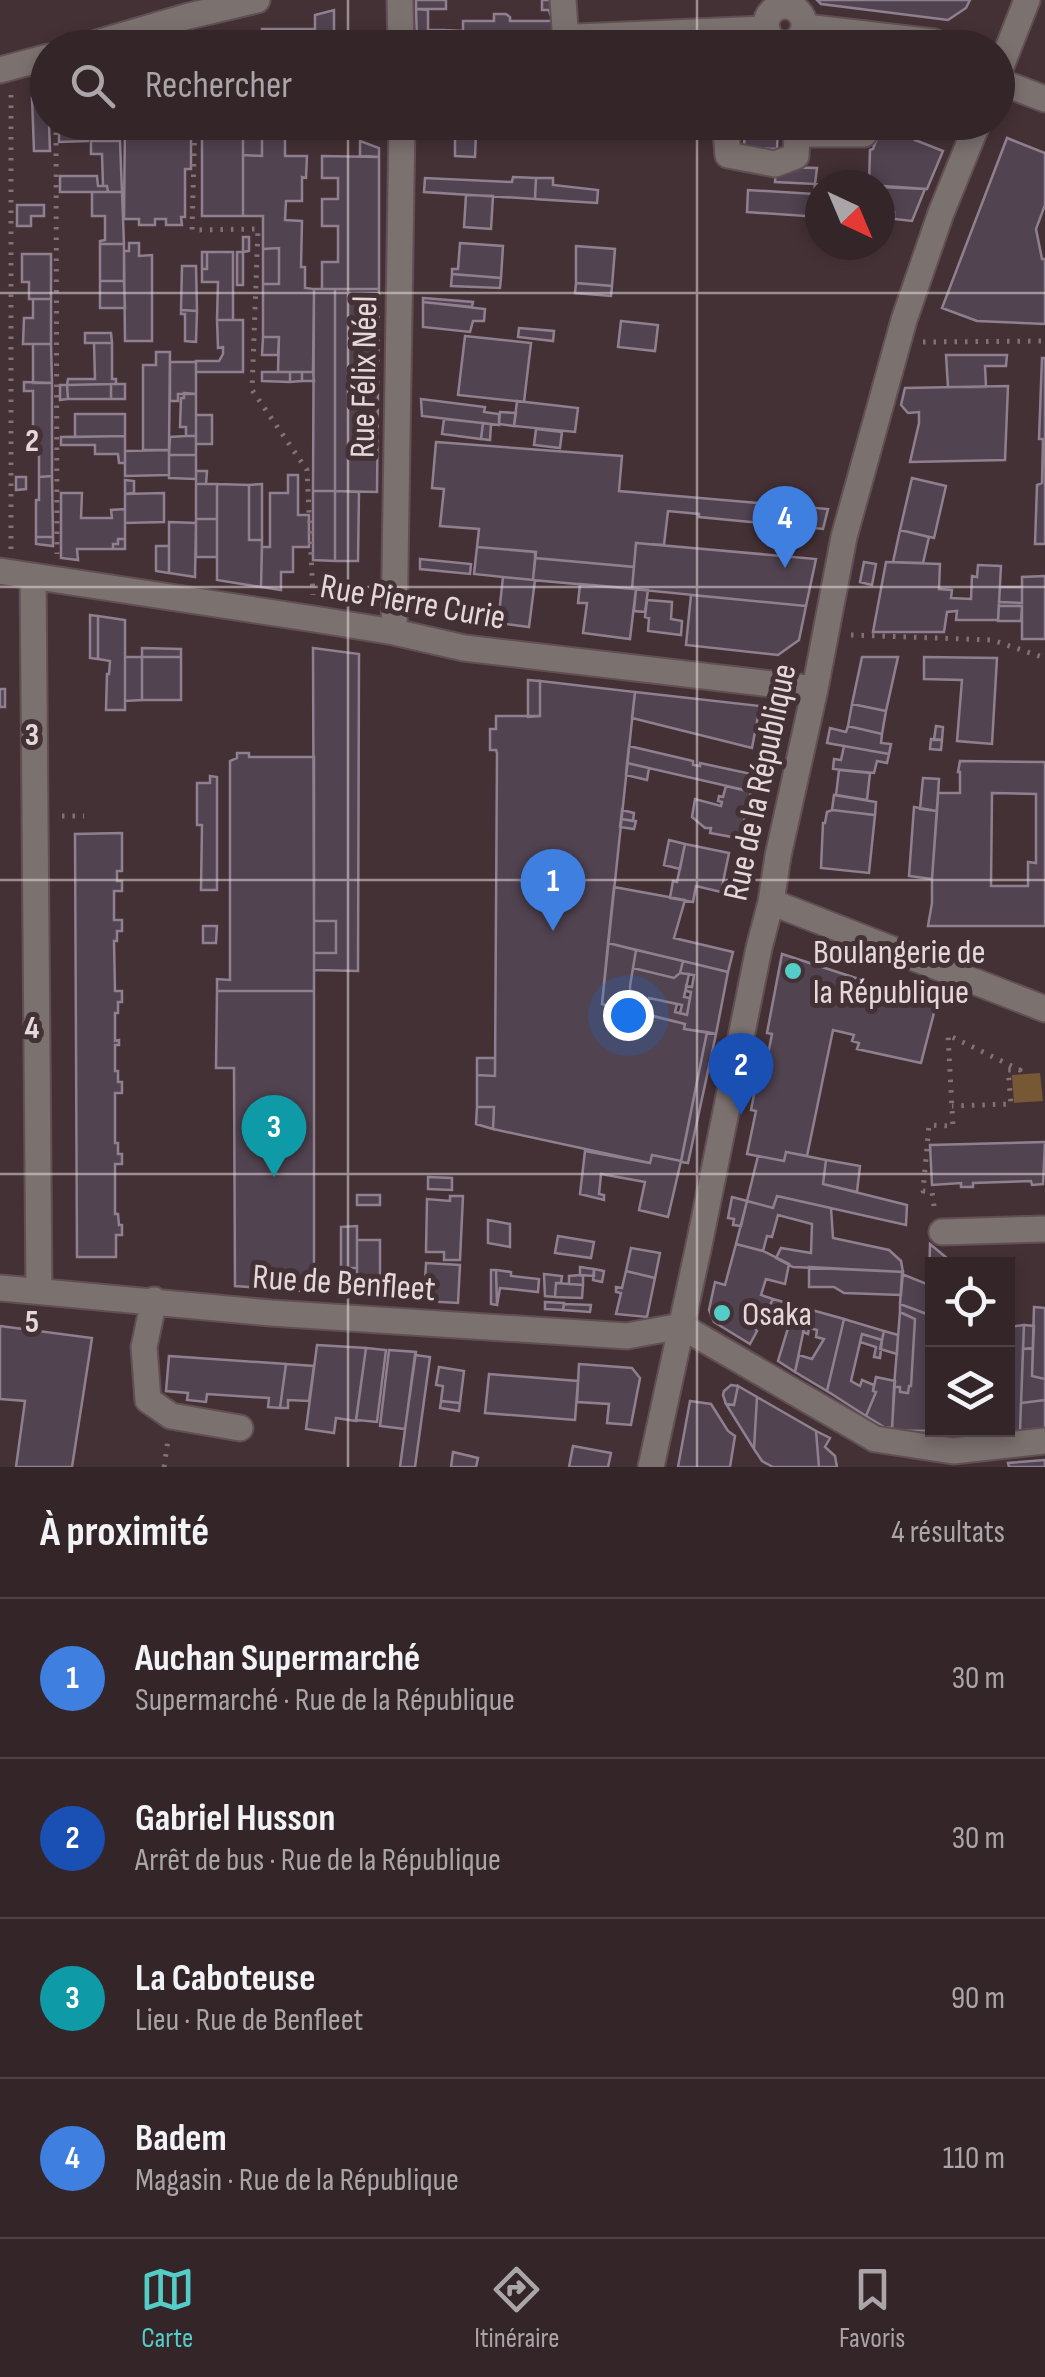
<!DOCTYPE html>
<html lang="fr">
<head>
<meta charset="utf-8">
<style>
  :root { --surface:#332528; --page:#3b2d30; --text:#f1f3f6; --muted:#a9a5a8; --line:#4e4245; --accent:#54cdc8 }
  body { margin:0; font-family:"Sofia Sans Condensed",sans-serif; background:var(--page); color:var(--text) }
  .controls { position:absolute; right:30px; bottom:30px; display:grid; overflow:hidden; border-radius:0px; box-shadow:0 5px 15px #0003 }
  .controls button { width:90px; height:90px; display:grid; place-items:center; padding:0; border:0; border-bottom:2px solid var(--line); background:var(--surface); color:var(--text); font:50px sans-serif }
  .compass { position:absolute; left:805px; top:170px; width:90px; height:90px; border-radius:50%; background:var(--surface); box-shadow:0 5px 15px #0003; rotate:136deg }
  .you { position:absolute; left:628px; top:1015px; width:35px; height:35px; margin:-25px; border:8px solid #fff; border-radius:50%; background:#1a73e8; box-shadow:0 0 0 15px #1a73e833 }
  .badge { display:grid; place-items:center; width:65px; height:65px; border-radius:50%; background:var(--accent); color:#fff; font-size:32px; font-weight:700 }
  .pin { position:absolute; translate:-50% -82px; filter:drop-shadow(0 2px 5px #0008) }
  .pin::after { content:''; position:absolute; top:52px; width:35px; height:30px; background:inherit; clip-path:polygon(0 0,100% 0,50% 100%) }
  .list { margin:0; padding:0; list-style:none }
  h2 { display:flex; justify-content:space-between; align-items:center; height:130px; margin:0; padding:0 40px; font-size:42px }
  h2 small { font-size:32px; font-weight:400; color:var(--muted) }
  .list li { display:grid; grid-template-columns:65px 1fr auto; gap:30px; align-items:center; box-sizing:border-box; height:160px; padding:0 40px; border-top:2px solid var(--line) }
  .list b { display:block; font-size:38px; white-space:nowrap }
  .list p { margin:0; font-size:32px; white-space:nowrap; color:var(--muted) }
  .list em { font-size:32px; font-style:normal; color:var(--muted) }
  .icon { flex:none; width:55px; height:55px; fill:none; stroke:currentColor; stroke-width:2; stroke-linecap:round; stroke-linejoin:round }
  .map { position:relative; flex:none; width:1045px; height:1467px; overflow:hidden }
  .search { position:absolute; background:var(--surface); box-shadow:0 5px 15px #0003; left:30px; right:30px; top:30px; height:110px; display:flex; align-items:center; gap:25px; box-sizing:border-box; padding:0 35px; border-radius:55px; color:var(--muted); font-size:38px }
  .sheet { height:770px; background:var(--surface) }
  nav { display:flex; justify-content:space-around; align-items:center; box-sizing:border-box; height:140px; border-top:2px solid var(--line); background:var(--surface); font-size:28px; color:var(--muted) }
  nav a { display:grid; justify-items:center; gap:5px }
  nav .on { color:var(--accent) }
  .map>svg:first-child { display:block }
</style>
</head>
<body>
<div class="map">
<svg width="1045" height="1467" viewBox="0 0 1045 1467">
  <rect width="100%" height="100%" fill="#443136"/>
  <path fill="#765834" d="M1040 1073 1043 1101 1014 1103 1012 1075Z"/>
  <path fill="#514350" stroke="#90808f" stroke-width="2.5" fill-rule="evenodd" d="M416 0H446V9H416Z
    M542 0H554L555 13 550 14 549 10H542Z
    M817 0H970L966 8 948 20 821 4Z
    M416 9 428 10V30H444L445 39H417Z
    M334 10V48H262V29H315V15Z
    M494 14H506L510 17V21H555L556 38 463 39V21H494Z
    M444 30 463 31V39H445Z
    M242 34V48H201V44Z
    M48 97 50 151H34L32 98Z
    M59 122H89L88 141 59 142Z
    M89 122H105V139H89Z
    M125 122H191V169H185V217H181L182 225H166V219H155V225H139V219H124Z
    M202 122H243V216H202Z
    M243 122H262V156L243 155Z
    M262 122H285V156H307L306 178 302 177V201H286L285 220 302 221 301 267H305V288L314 289 313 372H278L279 337H263V284H279V248L263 249V216H243V155L262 156Z
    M455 122H490V134L455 132Z
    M541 122H575V136L541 135Z
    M745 122H786V127L778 126 777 149 744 148Z
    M883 122H922L915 140 943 151 927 189 869 185 870 150 873 149Z
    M455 132 476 133 475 157 455 156Z
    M1007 138 1045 153V205L1036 229 1042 259H1045V324L977 321 942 308Z
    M91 141H120L122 192H108L107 186H103L102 154H91Z
    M360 141 379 148V157L360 156Z
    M322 156 379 157V289H322V262H338V226H322V199H338V178H322Z
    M776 167 817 168 815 184 775 182Z
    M60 176H97L98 186H107L108 192H60Z
    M513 177 536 178 535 199 424 192 425 178 512 182Z
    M536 178H553V185L598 190 597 203 535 199Z
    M815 184 837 185H820V217L747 212 748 190 814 194Z
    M880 187 925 189 912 221 894 219V212L880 211Z
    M92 192H122L124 244H100V241L105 240V216H92Z
    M466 195 493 196 491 229 464 227Z
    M17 205H44V216H31V226H17Z
    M880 211 894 212V219L880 218Z
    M243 237H249V251L243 252Z
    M129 243H139V256L152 255V341H125L124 251H129Z
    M460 243 503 246 501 278 452 274V269H458Z
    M100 244H124V281H100Z
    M576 246 615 249 612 286 576 283Z
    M279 248V284H263V249Z
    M202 252H207V269H202Z
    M207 252H233V320H217L218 282H202V269H207Z
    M237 252H243V285H237Z
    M22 254H51V299H29V282H22Z
    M182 266H196L197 311 181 310Z
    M452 274 501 278 500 288 451 286Z
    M100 281H124L125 308H100Z
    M576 283 612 286 611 296 575 293Z
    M314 289H335V491H313Z
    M335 289H379L377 492 335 491Z
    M423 298 473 302 472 307 423 302Z
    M33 299H51V344H23L24 318H33Z
    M423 302 485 309 484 321H473L470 332 423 327Z
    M181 310 197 311 196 342 185 341V314H181Z
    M217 320H243V372H196V361H219L223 354V347L218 348Z
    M621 321 658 325 655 351 618 347Z
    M519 328 554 331 553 341 518 337Z
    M85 333H111L112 343H85Z
    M465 336 531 343 524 402 458 395Z
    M263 337H279L278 355H262Z
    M94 343H112V379H116V384L67 385 68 379H95Z
    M33 344H51L52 383H33Z
    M156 352H170L169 450H143V365H156Z
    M946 355H1007L1006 366H985L986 387H948Z
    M1042 358H1045V544H1035L1037 485 1042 483 1043 439H1039Z
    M170 362H196V394H178V401H170Z
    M262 372H290V382L262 381Z
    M290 372H302V381L290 382Z
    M302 372H313L314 381H302Z
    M24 382 52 383V476L39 477V454H33V391H24Z
    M111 384V399H68L67 385Z
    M111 384H125V399H111Z
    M60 385H67L68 399 60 400Z
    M1008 386 1005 460 910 462 919 423V412L908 413 901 405 905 388Z
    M184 393 196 394V436H186V427H180L181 398H184Z
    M421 399 485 407 484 412 499 414V425L422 416Z
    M517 401 578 408 575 432 514 426Z
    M500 412 516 413 514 426 499 424Z
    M75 414H125V436L75 437Z
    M196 415H212V444H196Z
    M444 419 483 423 481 439 442 434Z
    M483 423 491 424 490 440 481 439Z
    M536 429 562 432 560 448 534 445Z
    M125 436V463H119L118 454H95V445H61V437Z
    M186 436H196V455H169L170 437Z
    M436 442 622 456 619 491 828 509 823 529 699 517V514L668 511 664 545 636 543 634 567 535 558V552L477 547 479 529 440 526 444 489 432 488Z
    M169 450V475L125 476V451Z
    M169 455H196V479L169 478Z
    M196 471H207L206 484H196Z
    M288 475H298V515H309V547H293V572H281V590L261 587 262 547H270V493H288Z
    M52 476 53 537H36V500H39V477Z
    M16 477H26V489L16 490Z
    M912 478 946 486 934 538 900 530Z
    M125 480 134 481V493L125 494Z
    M196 484H217V519H196Z
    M217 484 249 485V540H262L261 587 217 580Z
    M262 484V540H249V485Z
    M313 491H335V561L313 560Z
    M335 491 359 492 358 561H335Z
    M61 493H82L81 518H112L111 510 125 509V539H118V544H113V549H77L78 560 61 558Z
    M164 493V522L125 523V494Z
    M196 519H217V557H196Z
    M169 522 196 523 195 577 169 573Z
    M900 530 929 537 923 563 893 562Z
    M36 537H53V546L36 544Z
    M118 539H125V549H113V544H118Z
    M636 543 816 559 806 606 632 589Z
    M156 546H169V573L156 571Z
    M477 547 536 552 533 580 474 574Z
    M535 558 634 567 632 589 533 580Z
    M420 559 471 564 470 574 420 569Z
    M864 562 876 564 872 585 860 582Z
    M886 562 940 564 939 589 952 590 951 598 971 599 972 576 977 577 978 565 1001 566 998 620H956L957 611 947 612 944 632H873Z
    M1045 576V639H1022V606H999V602L1022 603V577Z
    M503 577 535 580 529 627 498 623Z
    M580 584 636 589 630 639 583 633 587 603H578Z
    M1000 587H1022V603L999 602Z
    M636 589 648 590 645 612 634 611Z
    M691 595 806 606 799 640 778 655 686 645Z
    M647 600 672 602 671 619 682 621 681 635 648 631 649 618 645 617Z
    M999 606H1022L1021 621H998Z
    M90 615 98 616V659L90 658Z
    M98 616 125 620V710H106L107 674H109L110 661 98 659Z
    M142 648 181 649V657H142Z
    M313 648 359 654 358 971 314 970V953H336V921H314Z
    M125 657H142V700L125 701Z
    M142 657H181V700H142Z
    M862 657H898L886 711 852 704Z
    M924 657 997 658 992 744 957 741 962 680 924 679Z
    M528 680 540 681V716L528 717Z
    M540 681 635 692 602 1004 685 1024 684 1029 707 1032 681 1161 652 1155 650 1163 493 1129 494 1107H477V1075L495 1076 497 753 496 750H490V729H496V716H540Z
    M0 689H5V707H0Z
    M635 692 760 706 752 748 632 718Z
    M852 704 886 711 882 734 848 726Z
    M848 726 882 734 881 743 891 744 889 754 827 743 830 728 846 732Z
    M936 726 943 727 942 740H934Z
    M931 739 942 740 941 750 930 749Z
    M629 746 693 761V765L700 766V763L770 778 766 795 627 763Z
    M844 746 889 754 887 763 877 761 874 773 833 769 834 759 841 760Z
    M237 753H249V757H314V991H217V979L230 980V761L237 758Z
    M960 761 1045 762V926H928L932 903V879L938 793H960V772H958ZM992 793 1036 794V863L1028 862V886H991Z
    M627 763 649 768 647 780 626 775Z
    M839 770 870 773 867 800 836 795Z
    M210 776 217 777V890H201L202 825H197V783H210Z
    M923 778 939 779 937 811 920 809Z
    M726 786 751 792 743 825 756 828 754 841 710 833 711 828H705L692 817 695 799 721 806 722 802 718 801 719 796 723 797Z
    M834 795 876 802 875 815 832 810Z
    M914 807 937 811 932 879 909 876Z
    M622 810 634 813 633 821 621 819Z
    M832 810 875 815 869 873 821 868 823 823H825L827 812Z
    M621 819 636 821 634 829 620 827Z
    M122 833V871H117V881H122V891H114V920H122V931H117V941H114L115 991H122V1002H118V1013H115V1041L119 1040V1045H115V1071H118V1082H122V1093H115V1143H118V1154H122V1164H115V1214H118L119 1225H122V1235H116V1257H77L75 834Z
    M669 840 685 844 680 869 664 865Z
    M685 844 729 853 721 892 696 886 693 902 670 898 673 881 677 882Z
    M614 887 685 900 674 938 733 952 728 972 608 943Z
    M314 921H336V953H314Z
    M203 926H217L216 943H203Z
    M608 943 636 950 630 986 631 1011 602 1004Z
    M636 950 683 961 680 973 674 978 633 968Z
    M782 954 868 982V986L896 991 894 1001 920 1006 921 1001 935 1009 921 1063 857 1049 859 1043 852 1041 854 1035 833 1030 807 1156 786 1152 784 1161 747 1154 756 1111 751 1110 759 1069 765 1070 772 1034 767 1033Z
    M683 961 728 972 716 1034 684 1029 685 1024 646 1014 649 998 677 1004 675 1012 687 1015 691 992 686 991V986L692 987 694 975 680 973Z
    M633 968 674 978 680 973 689 974 684 997 690 998 687 1015 680 1013 682 1005 649 998 646 1014 631 1011 630 986Z
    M217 991H314V1292L235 1286 234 1068H216Z
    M707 1032 716 1034 688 1163 681 1162Z
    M477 1058H495V1076L477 1075Z
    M477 1107H494L493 1129 476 1124Z
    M1045 1142 1043 1184 1032 1185 1031 1181 973 1183V1187H961V1183L932 1185 930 1145Z
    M585 1151 650 1163 652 1155 681 1161 668 1217 639 1210 645 1182 601 1174 599 1194 604 1195V1200L580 1194Z
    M786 1152 826 1160 823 1184 907 1205 906 1225 777 1196 773 1208 747 1201 758 1156 784 1161Z
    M826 1160 860 1166 857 1192 823 1184Z
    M428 1177 452 1178V1190L428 1189Z
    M357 1195H380V1205H357Z
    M450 1196H463L460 1260H444V1252H426L427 1199 450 1201Z
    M777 1196 831 1208 833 1238 889 1250 901 1261 903 1272 793 1267 776 1258 781 1248 811 1253 812 1224 778 1215 772 1237 767 1236 763 1251 736 1244 747 1201 773 1208Z
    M732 1197 747 1201 741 1226 733 1225 734 1219 728 1218Z
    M488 1220 510 1224V1247L488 1243Z
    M357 1226V1268H341V1227Z
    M558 1236 594 1242 591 1258 555 1253Z
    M357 1240H380V1279L357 1278Z
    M736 1244 763 1251 789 1264 785 1284 766 1279 761 1295 773 1299 764 1317 753 1312 749 1322 757 1331 750 1344 714 1322 709 1310 715 1282 725 1285Z
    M930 1244 954 1264H932V1316L900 1304 902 1274 929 1285Z
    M631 1248 660 1253 655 1278 626 1271Z
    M426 1263 460 1265 458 1303 424 1301Z
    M580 1267 594 1269V1276L580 1275Z
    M809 1267 903 1272 901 1295 844 1293 834 1287H809Z
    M594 1269 604 1271 602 1282 593 1280Z
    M491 1270H496L497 1305 491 1304Z
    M496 1270 511 1272V1276L539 1279 538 1292 500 1288 497 1305Z
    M626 1271 655 1278 647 1317 616 1314 621 1293 616 1292V1287L622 1288Z
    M544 1274 562 1276 561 1283H556L555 1297 545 1296Z
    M580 1275 583 1276V1285L569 1284V1276Z
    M556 1283 583 1285 582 1298 555 1297Z
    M773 1299 808 1309 795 1372 778 1361 788 1328 762 1321Z
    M545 1302 564 1303 563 1310 545 1309Z
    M564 1304 591 1305 590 1312 563 1310Z
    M900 1304 932 1316V1430H948L892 1431 894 1387H900V1392L908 1393 909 1386H911L915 1319 900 1312Z
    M1034 1307 1045 1308V1379L1032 1376Z
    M808 1309 844 1319 827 1391 795 1372 799 1355 812 1359 824 1339 816 1337 817 1330 809 1328 808 1334 803 1332Z
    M900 1312 915 1319 911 1386H909L908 1393 900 1392V1387H894Z
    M844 1319 884 1331 882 1340 862 1334 851 1381 860 1386 862 1380 874 1385 873 1391 876 1392 866 1416 827 1391Z
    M1024 1325 1020 1431 949 1436 948 1430H1008V1327Z
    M1024 1325 1034 1326 1033 1348 1023 1349Z
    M0 1326 92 1338 72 1467H16L25 1401 0 1399Z
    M884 1331 898 1335 897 1354 880 1349Z
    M862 1334 882 1340 880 1358 874 1357 876 1347 860 1342Z
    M317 1345 366 1348 356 1421 336 1418 334 1433 306 1429Z
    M366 1348 386 1350 377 1422 356 1420Z
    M1033 1348 1032 1376 1045 1379V1400L1021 1403 1023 1349Z
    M389 1350 416 1352 405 1429 380 1426Z
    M415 1355 430 1357 415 1467H400Z
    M169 1356 286 1364 280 1408 268 1407 269 1398 207 1394 206 1402 187 1400 188 1393 166 1391Z
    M286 1364 314 1366 309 1401 288 1400V1408H280Z
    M579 1364 632 1368 640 1378 631 1425 607 1423 609 1404 577 1402Z
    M439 1367 464 1371 460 1403 441 1401 443 1386 436 1385Z
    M489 1374 578 1381 575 1420 485 1413Z
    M876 1377 895 1381 892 1428 884 1427 866 1416 876 1392 873 1391Z
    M731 1385 738 1386 734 1405 726 1404 723 1395 724 1391Z
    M738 1386 757 1397 754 1449 726 1404 734 1405Z
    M757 1397 816 1431 819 1467H773L762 1461 754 1449Z
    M1045 1400V1428L1020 1431 1021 1403Z
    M441 1401 460 1403 459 1411 440 1408Z
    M690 1401 711 1404 728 1431 735 1436 730 1467H678Z
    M816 1431 830 1438 825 1447 835 1456 837 1467H819Z
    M573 1446 611 1453 608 1467H569Z
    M453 1452 478 1458 476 1467H451Z
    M1045 1460V1467H1009L1008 1463Z"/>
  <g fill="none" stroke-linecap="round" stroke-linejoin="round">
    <defs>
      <path id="minor" d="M400 0 401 48
        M563 0 565 29 573 41
        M766 25a19 19 0 1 1 38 0a19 19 0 1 1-38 0Z
        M805 27 934 42 943 48
        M80 48 189 16 257 0
        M567 48 577 37 767 29
        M0 70 48 57
        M998 74 1027 0
        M998 81 1045 99
        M725 122 728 155 775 164 796 156 797 134
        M797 122V134H864
        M0 571 314 619 394 632 464 648 815 689
        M33 576 39 1291
        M394 632 402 122
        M771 902 1045 1009
        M942 1232 1045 1229
        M0 1288 271 1313 627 1336 681 1326
        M154 1300 144 1347 148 1400 171 1416 240 1428
        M681 1326 875 1439 953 1451 1045 1441
        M651 1467 699 1245 759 948 771 902 778 856 815 689 844 537 904 320 941 213 978 122"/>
    </defs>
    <use href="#minor" stroke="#614f54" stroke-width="29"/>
    <path stroke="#827276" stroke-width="5" stroke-dasharray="2.5 8" stroke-linecap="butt" d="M11 95V549
      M56 122 57 554
      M195 122 192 230 258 229 252 390 307 470 313 595
      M923 342 1045 341
      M851 635 992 640 1045 658
      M62 816H84
      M934 1206 932 1192 923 1191 929 1125 953 1126 948 1035 1020 1070H1008L1011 1104 952 1106
      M164 1467 168 1440"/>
    <use href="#minor" stroke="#7b716f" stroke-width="25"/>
  </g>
  <path fill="none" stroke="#e5d8db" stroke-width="2.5" stroke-opacity="0.55" d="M348 0V48M697 0V48M348 122V1467M697 122V1467M0 293H1045M0 587H1045M0 880H1045M0 1174H1045"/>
  <g fill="#54cdc8" stroke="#443136" stroke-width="4">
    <circle cx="793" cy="971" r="10"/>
    <circle cx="722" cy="1313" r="10"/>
  </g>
  <g text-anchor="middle" stroke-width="10" stroke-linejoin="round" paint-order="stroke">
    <g font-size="35" fill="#e5d8db" stroke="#443136">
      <text transform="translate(363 377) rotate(-89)" y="12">Rue Félix Néel</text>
      <text transform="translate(413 601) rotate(10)" y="12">Rue Pierre Curie</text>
      <text transform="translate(759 782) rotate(-78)" y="12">Rue de la République</text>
      <text transform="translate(344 1282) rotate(4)" y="12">Rue de Benfleet</text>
    </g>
    <g font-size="35" fill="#e5d8db" stroke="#443136" text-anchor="start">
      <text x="813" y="963">Boulangerie de<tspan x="813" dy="40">la République</tspan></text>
      <text x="742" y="1325">Osaka</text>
    </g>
  </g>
  <g font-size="32" text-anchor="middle" font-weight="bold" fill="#e5d8db" stroke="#443136" stroke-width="10" stroke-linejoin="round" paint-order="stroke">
    <text x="32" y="451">2</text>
    <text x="32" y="745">3</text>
    <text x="32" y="1038">4</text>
    <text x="32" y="1332">5</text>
  </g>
</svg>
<div class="controls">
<button><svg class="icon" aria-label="locate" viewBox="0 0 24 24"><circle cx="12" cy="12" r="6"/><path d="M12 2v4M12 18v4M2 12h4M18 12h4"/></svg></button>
<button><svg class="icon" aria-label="layers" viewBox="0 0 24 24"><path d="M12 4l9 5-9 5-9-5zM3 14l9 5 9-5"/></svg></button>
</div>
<svg class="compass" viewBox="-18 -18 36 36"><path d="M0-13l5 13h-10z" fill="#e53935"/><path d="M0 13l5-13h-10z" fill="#a9a5a8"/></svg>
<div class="you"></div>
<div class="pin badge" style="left:553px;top:931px;background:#3f7fe0">1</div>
<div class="pin badge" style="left:741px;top:1115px;background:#1a4fb4">2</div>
<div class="pin badge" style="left:274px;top:1177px;background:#0f9aa8">3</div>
<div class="pin badge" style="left:785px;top:568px;background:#3f7fe0">4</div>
<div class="search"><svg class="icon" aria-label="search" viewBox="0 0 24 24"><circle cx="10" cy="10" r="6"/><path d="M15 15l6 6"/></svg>Rechercher</div>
</div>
<section class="sheet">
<h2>À proximité<small>4 résultats</small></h2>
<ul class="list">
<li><span class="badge" style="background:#3f7fe0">1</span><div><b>Auchan Supermarché</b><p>Supermarché · Rue de la République</p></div><em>30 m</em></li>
<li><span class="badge" style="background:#1a4fb4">2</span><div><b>Gabriel Husson</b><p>Arrêt de bus · Rue de la République</p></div><em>30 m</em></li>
<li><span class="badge" style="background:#0f9aa8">3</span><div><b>La Caboteuse</b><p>Lieu · Rue de Benfleet</p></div><em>90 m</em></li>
<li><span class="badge" style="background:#3f7fe0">4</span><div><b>Badem</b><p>Magasin · Rue de la République</p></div><em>110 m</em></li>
</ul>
</section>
<nav>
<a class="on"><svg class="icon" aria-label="map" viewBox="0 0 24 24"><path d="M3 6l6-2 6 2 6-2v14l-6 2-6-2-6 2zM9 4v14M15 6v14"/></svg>Carte</a>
<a><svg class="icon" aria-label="directions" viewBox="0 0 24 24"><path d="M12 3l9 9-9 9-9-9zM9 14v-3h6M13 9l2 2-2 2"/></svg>Itinéraire</a>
<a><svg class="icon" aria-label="saved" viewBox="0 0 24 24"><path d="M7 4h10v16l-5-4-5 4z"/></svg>Favoris</a>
</nav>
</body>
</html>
